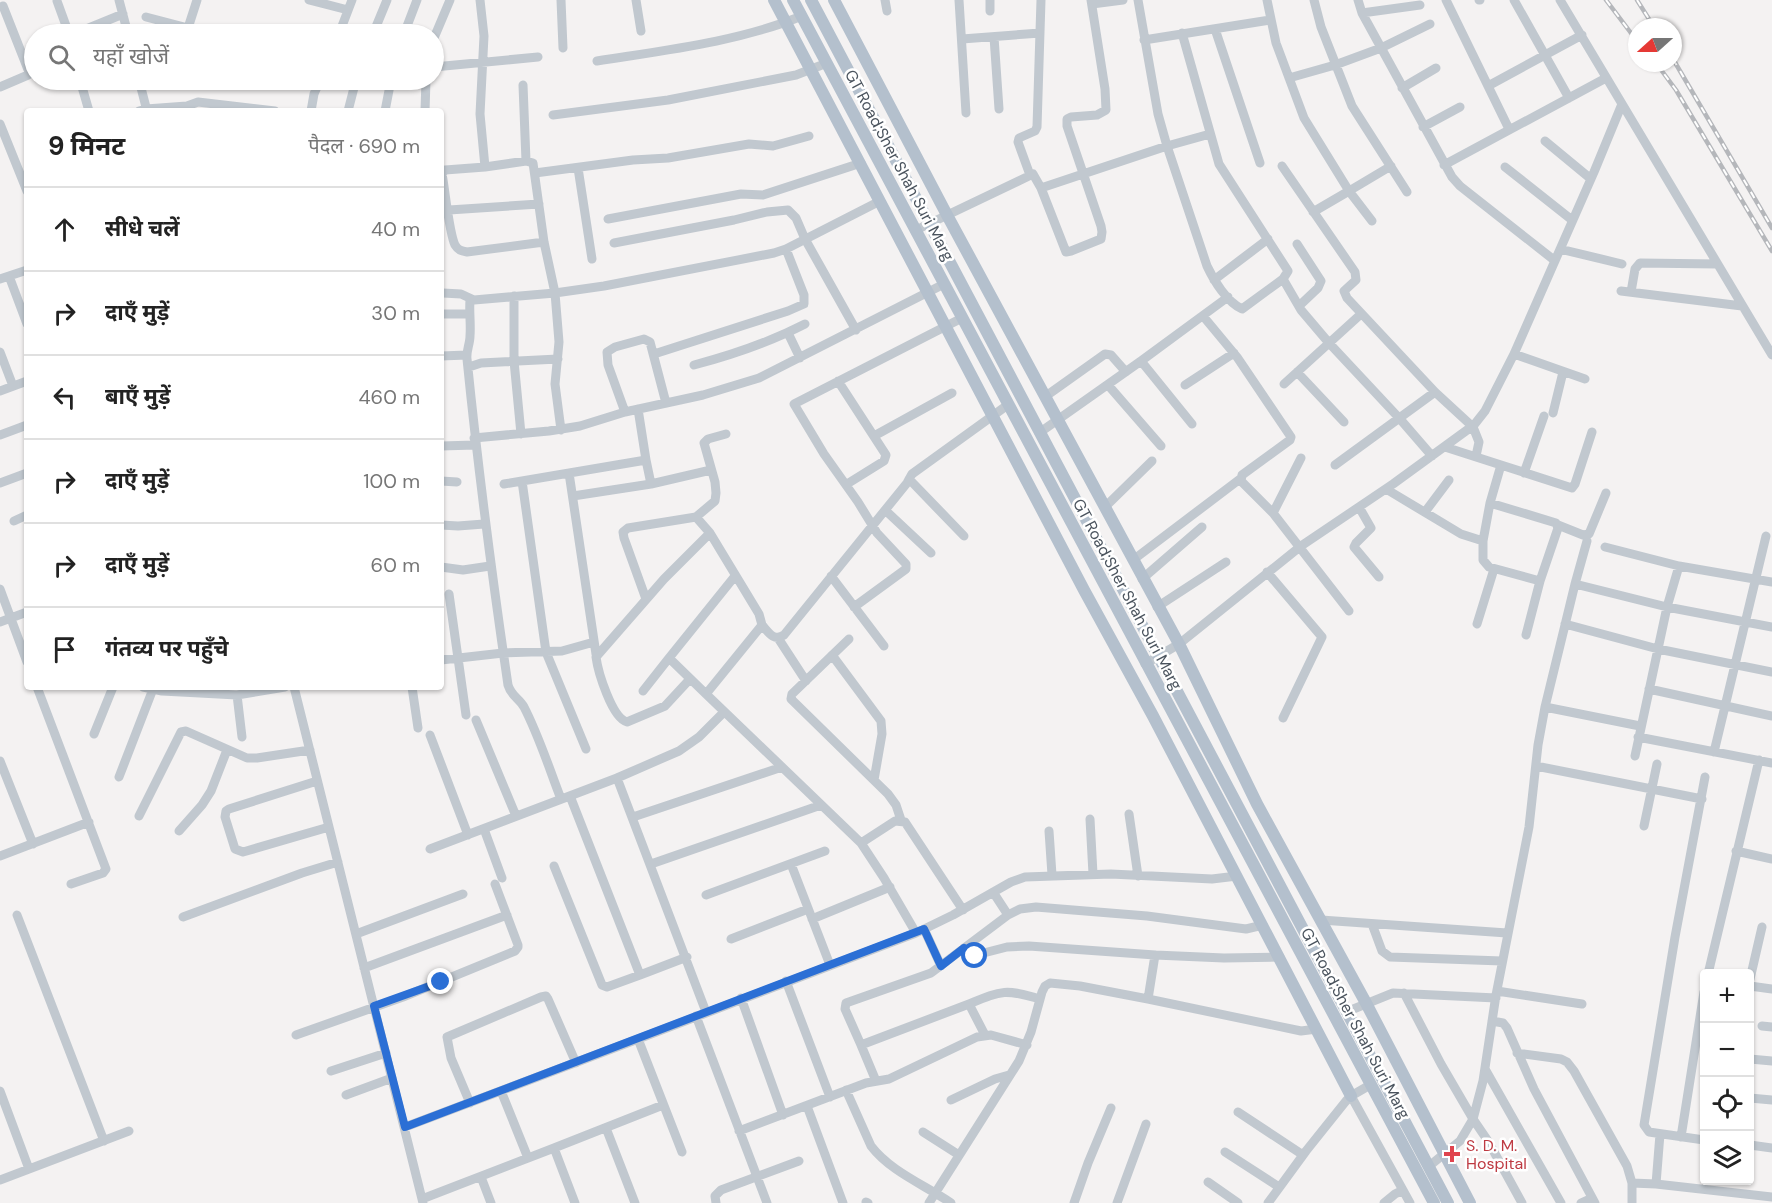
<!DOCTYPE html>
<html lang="hi">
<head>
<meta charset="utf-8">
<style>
  :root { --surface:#fff; --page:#f6f6f6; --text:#222; --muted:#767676; --line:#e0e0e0 }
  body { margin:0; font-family:"DM Sans","Noto Sans Devanagari",sans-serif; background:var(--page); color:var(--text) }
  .controls { position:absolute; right:18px; bottom:18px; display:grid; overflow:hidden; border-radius:6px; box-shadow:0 2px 4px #0004 }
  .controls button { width:54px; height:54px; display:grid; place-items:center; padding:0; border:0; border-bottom:2px solid var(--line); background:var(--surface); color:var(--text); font:30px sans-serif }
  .compass { position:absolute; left:1628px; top:18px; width:54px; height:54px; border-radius:50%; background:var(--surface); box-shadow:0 2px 4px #0004; rotate:249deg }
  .stop { position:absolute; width:18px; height:18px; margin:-14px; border:4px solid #2b6fd5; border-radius:50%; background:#fff }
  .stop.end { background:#2b6fd5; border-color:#fff; box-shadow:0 2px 6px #0008 }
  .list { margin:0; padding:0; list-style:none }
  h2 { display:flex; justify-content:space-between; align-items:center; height:78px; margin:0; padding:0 24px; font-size:26px }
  h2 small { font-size:20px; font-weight:400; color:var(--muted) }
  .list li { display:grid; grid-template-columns:39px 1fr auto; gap:18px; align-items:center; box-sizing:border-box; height:84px; padding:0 24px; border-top:2px solid var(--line) }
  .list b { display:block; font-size:22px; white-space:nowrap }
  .list em { font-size:20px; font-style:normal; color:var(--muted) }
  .icon { flex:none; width:33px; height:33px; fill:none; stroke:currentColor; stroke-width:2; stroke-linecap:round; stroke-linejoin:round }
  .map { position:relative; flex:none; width:1772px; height:1203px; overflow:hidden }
  .search { position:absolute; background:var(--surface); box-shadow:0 2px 4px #0004; left:24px; top:24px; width:420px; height:66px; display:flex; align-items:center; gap:15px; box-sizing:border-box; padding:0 21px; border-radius:33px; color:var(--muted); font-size:22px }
  .panel { position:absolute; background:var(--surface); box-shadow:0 2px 4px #0004; left:24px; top:108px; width:420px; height:582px; border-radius:6px }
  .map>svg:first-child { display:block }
</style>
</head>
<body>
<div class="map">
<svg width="1772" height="1203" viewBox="0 0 1772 1203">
  <rect width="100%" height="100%" fill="#f4f2f2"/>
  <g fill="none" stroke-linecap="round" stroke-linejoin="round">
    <path stroke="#c1c8cf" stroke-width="9" d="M119 0 128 34
      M309 0 348 10
      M480 0 484 36 480 114 485 167
      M561 0 563 48
      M636 0 641 31
      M885 0 887 11
      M959 0 966 113
      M1138 0 1158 114 1167 146 1207 266C1214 281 1227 302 1242 309L1283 279 1288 271 1219 164 1182 33
      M1267 0 1276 43 1304 118 1349 191 1391 166
      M1314 0 1321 27 1352 106 1407 192
      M1358 0 1362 13 1452 177 1460 186 1554 260
      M1446 0 1509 129
      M1479 0H1480
      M1514 0 1569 98
      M1560 0 1772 355
      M57 1 69 34
      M1092 4 1123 0
      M990 11V0
      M1362 13 1420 5
      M146 17 211 34
      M188 28 197 0
      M1215 29 1260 163
      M74 34 123 14
      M339 34 352 0
      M373 34 387 0
      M404 34 417 0
      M994 37 999 109
      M434 38 450 0
      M962 39 1040 33
      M1144 40 1270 20
      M597 61C666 50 737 42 802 16
      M434 67 538 57
      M1289 78 1335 65 1381 48 1430 24
      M80 80 89 111
      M139 80 147 111
      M164 80H165
      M523 85 526 161
      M1488 86 1582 35
      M0 87 28 75 29 72 3 6
      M1402 88 1436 68
      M139 111 146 109 187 106 198 102 275 111
      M311 111 314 94 320 80
      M348 111 356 80
      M385 111 391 80
      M425 111 426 80
      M553 115 668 100 796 75 827 63
      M0 124 27 191
      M1423 127 1460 107
      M1545 141 1591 179
      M1444 165 1606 78
      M1282 166 1355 272 1356 280 1344 291 1347 298 1435 392 1473 427 1479 442 1476 456
      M1505 167 1572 220
      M578 168 592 259
      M535 173 633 160 668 158 749 144 773 146 809 136
      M1030 175 1018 142 1019 138 1035 131 1037 127 1041 0
      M1041 188 1167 146 1210 134
      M449 210 539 204
      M1313 212 1349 191 1372 221
      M608 219 741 194 763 195 861 163
      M916 230 1033 174 1041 188 1066 252 1071 251 1101 239 1102 232 1101 226 1067 126V119L1071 117 1097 115 1106 110 1105 89 1091 0
      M614 243 734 220 767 212 788 210 796 218 805 239 856 330
      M1297 244 1321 281 1318 288 1299 306
      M1560 249 1622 264
      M9 276 27 324
      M0 279 27 270
      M1283 279 1301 310 1329 343 1400 419 1432 456
      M1214 280 1268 239
      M1621 291 1742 306
      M1631 292 1635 269 1640 263 1717 264
      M443 293 461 294 474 300 555 293 544 242 533 163 526 161 485 167 445 170 442 174C445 189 449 233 455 245 458 250 461 251 467 252L544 242
      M514 296V361L521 434
      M470 300C469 312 471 324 470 336 470 344 466 351 467 359 478 468 492 576 508 685 511 696 519 698 524 707 539 736 549 768 561 799
      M441 314H469
      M1203 316 1237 357 1291 437 1290 440 1242 475 1241 481 1273 513 1349 611
      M788 333 800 358
      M0 352 13 386
      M654 354 788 311 804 304V295L786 249
      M1514 354 1585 379
      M441 356 467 355
      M1141 361 1192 424
      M694 365C732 355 770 342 805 324
      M469 367 481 363 558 359
      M1297 372 1344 422
      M838 381 886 455 884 461 847 484
      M1284 384 1361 314
      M1108 385 1161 446
      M1185 385 1234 353
      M0 391 27 381
      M1046 396 1105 354 1111 355 1126 372
      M625 412 608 365 607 352 615 347 644 339 650 342 666 403
      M1553 413 1563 372
      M561 430 555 384 559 342 555 293 604 286 774 253 786 249 880 201
      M1039 433 1141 361 1228 297
      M0 435 27 425
      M874 436 952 393
      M474 438 549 431 580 426 625 412 703 395 759 378 944 284
      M441 446 475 445
      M646 460 651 484
      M1335 465 1435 392
      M1501 465 1572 488 1575 484 1592 432
      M569 473 596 654
      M1524 473 1544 416
      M909 479 964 536
      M441 481 457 482
      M522 481 546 652 586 749
      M0 483 27 473
      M504 484 646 460 638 409
      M1386 489 1461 534 1483 541 1490 503 1501 465 1445 447
      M573 496 651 484 711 470
      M1105 507 1152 461
      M1359 507 1371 528 1356 543 1354 547 1379 577
      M885 510 931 553
      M1425 512 1449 480
      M1273 513 1301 458
      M14 521 27 515
      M441 525 458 526 484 524
      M1558 525 1583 535 1589 534 1606 493
      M1483 541V560L1489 567 1540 581 1558 528 1556 523 1490 503
      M1605 547 1679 566 1772 582
      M1133 560 1240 479
      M441 567 463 570 490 566
      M1267 572 1322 637 1283 718
      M831 576 884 646
      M1142 579 1202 527
      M1575 584 1667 607 1772 627
      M0 589 27 662
      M449 594 466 715
      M646 599 624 538 623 532 628 528 696 517 715 501 716 493 715 482 704 443 708 439 726 434
      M854 607 906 569V564L877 533 858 502 824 454 794 404 962 318
      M1157 607 1226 562
      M0 622 27 612
      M1477 624 1494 569
      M1565 624 1658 649 1772 672
      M762 625C768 632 774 642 784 635L907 483 912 474 1009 404
      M1526 635 1540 581
      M778 638 806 681
      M849 639 792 694 791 699 888 794 896 805 901 820
      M832 655 881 721 882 734 874 780
      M669 658 735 576
      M441 660 503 653 562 651 594 642
      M1145 664 1179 644 1301 546 1393 484 1474 425 1485 411 1514 354 1594 172 1622 104
      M690 679 665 706 627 722C612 718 598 672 596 657L664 579 710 533
      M37 687 106 869 103 873 71 884
      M143 687 162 691 237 695 285 687
      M294 687 423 1203
      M412 687 418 728
      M1649 689 1772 716
      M643 691 669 658 706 694
      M237 695 242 737
      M1545 707 1640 726
      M476 720 516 816
      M94 734 113 687
      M430 735 468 835
      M1638 737 1772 763
      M1714 752 1766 536
      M1635 756 1667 607 1679 566
      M0 761 33 844
      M1536 766 1702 799
      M782 767 861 843 884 878 916 933 953 915 1011 882 1025 877 1111 874 1212 879 1237 876
      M119 777 153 689
      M617 778 679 751 699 737 724 712
      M317 781 229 809 226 811 225 817 235 849 243 852 329 827
      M570 796 640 975 687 957
      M1129 814 1138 876
      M139 816 181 732 186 731 247 758H257L310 750
      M633 817 782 767 706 694 762 625 759 614 710 533 696 517
      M1090 819 1093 874
      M1644 826 1657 764
      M484 829 502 878
      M179 831 202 805 211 791 227 750
      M1049 831 1052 875
      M861 843 895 821 905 822 963 910
      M430 849 617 778 706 1012
      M1736 851 1772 859
      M0 856 89 822
      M651 864 821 805
      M791 864 830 965
      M554 866 602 985 607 987 640 975
      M993 892 1008 915
      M706 895 825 851
      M17 915 104 1141
      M183 917 302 873 338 862
      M812 919 890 887
      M1321 920 1507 933
      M1372 924 1382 951 1390 957 1502 961
      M924 929 941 966
      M356 934 463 894
      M731 939 808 909
      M964 948 972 956 1007 947 1029 946 1155 955 1224 958 1280 957
      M364 968 507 915
      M1708 974 1759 760
      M1750 979 1762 927
      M786 981 830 1097
      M1750 986 1772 989
      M1497 991 1582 1004
      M1404 993 1441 1064 1473 1119 1460 1141 1428 1167
      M741 998 783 1115
      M1148 999 1155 955
      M969 1004C1003 990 1005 989 1040 999
      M1346 1012 1393 993 1496 998
      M696 1016 767 1203
      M1492 1021 1503 1023 1507 1028 1534 1089 1595 1203
      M1762 1026 1772 1027
      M296 1035 403 997 515 951 518 947V945L495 884
      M861 1045 845 1009 846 1003 931 973 1008 915 1020 909 1036 907 1147 916 1246 929 1263 925
      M1517 1053 1561 1059 1567 1062 1574 1071 1627 1166 1632 1183V1203
      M1750 1059 1772 1061
      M1485 1069 1561 1203
      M331 1071 386 1053
      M876 1081 861 1045 969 1004 985 1035
      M846 1090 871 1146C891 1172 925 1185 951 1203
      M0 1091 29 1169
      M501 1091 528 1158
      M346 1095 392 1078
      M1351 1096 1410 1203
      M1750 1098 1772 1100
      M951 1100 995 1079 1009 1075
      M470 1103 451 1058 447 1037 541 997 546 996 548 999 576 1063
      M807 1106 843 1203
      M1238 1112 1303 1155
      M405 1127 638 1039
      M606 1128 635 1203
      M739 1131 866 1083 889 1079 977 1037 991 1035 1027 1045
      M923 1132 959 1155
      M1681 1137 1704 992
      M1704 1140 1649 1132 1644 1125 1675 937 1705 777
      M1750 1145 1772 1148
      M682 1152 638 1039 916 933
      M1225 1152 1279 1187
      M481 1177 491 1203
      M0 1180 129 1131
      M1208 1182 1238 1203
      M1632 1183 1656 1184 1772 1197
      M1656 1184 1660 1134
      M422 1199 554 1148
      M866 1202 868 1203
      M575 1203 554 1148 663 1105
      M716 1203 715 1196 721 1190 799 1161
      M929 1203 1019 1061 1031 1032 1042 992 1045 986 1050 983 1080 986 1148 999 1301 1031 1317 1029
      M1074 1203 1088 1163 1111 1108
      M1117 1203 1146 1124
      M1268 1203 1306 1151 1346 1101 1351 1096 1370 1085
      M1384 1203 1395 1194 1403 1190
      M1522 1203 1488 1141 1473 1119 1483 1081 1496 995 1529 827 1538 745 1545 707 1575 584 1587 541
      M1581 1203 1592 1198"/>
    <path stroke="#b4c0cd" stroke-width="12" d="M774 0 1084 590 1153 716 1351 1096
      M793 0 1434 1203
      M811 0 1448 1203
      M834 0 947 215 1179 644 1257 804 1366 1003 1470 1203"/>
    <defs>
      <path id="rail" d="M1606 0 1637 41
        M1637 0 1654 27
        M1673 59 1772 228
        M1656 63 1676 90 1772 251"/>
    </defs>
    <use href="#rail" stroke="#b5b7bb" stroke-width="4.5"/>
    <use href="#rail" stroke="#fff" stroke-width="2" stroke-dasharray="7" stroke-linecap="butt"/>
  </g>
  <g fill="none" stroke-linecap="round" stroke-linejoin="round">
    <path stroke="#2b6fd5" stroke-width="8" d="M441 982 374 1006 405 1127 924 929 941 966 964 948 970 956H975"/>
  </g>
  <path fill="#e0444e" stroke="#fff" stroke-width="2" d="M1449 1145h6v6h6v6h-6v6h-6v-6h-6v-6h6z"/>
  <g text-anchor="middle" stroke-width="5" stroke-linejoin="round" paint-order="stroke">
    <g font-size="16" fill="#4b545e" stroke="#fff">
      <text transform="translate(900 165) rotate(62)" y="6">GT Road;Sher Shah Suri Marg</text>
      <text transform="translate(1128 594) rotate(62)" y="6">GT Road;Sher Shah Suri Marg</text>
      <text transform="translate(1356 1023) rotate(62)" y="6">GT Road;Sher Shah Suri Marg</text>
    </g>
    <g font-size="16" fill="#be3a42" stroke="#fff" text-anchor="start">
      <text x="1466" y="1151">S. D. M.<tspan x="1466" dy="18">Hospital</tspan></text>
    </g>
  </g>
</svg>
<div class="controls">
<button>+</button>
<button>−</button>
<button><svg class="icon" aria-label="locate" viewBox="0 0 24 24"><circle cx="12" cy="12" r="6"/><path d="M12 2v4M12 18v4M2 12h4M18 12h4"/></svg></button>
<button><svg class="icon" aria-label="layers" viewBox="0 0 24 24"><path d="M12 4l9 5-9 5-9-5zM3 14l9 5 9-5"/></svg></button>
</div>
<svg class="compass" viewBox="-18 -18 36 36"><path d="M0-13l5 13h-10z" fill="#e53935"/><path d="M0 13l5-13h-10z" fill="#767676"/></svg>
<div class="stop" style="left:975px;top:956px"></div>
<div class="stop end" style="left:441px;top:982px"></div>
<div class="search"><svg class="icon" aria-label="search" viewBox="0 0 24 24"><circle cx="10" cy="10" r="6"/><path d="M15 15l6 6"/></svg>यहाँ खोजें</div>
<section class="panel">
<h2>9 मिनट<small>पैदल · 690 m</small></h2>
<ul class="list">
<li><svg class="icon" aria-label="ahead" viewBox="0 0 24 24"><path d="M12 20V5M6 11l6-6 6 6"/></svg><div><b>सीधे चलें</b></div><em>40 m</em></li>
<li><svg class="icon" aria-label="right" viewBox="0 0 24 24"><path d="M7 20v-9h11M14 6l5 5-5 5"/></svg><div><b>दाएँ मुड़ें</b></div><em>30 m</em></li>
<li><svg class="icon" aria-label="left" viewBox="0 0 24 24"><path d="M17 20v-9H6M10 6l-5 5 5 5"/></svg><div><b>बाएँ मुड़ें</b></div><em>460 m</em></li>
<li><svg class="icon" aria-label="right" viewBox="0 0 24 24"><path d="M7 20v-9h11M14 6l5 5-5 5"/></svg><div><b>दाएँ मुड़ें</b></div><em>100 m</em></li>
<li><svg class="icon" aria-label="right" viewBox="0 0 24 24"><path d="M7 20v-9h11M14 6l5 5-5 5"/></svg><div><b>दाएँ मुड़ें</b></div><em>60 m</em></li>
<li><svg class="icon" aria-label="arrive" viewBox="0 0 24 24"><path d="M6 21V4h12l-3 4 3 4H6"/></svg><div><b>गंतव्य पर पहुँचे</b></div></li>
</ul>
</section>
</div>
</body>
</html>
